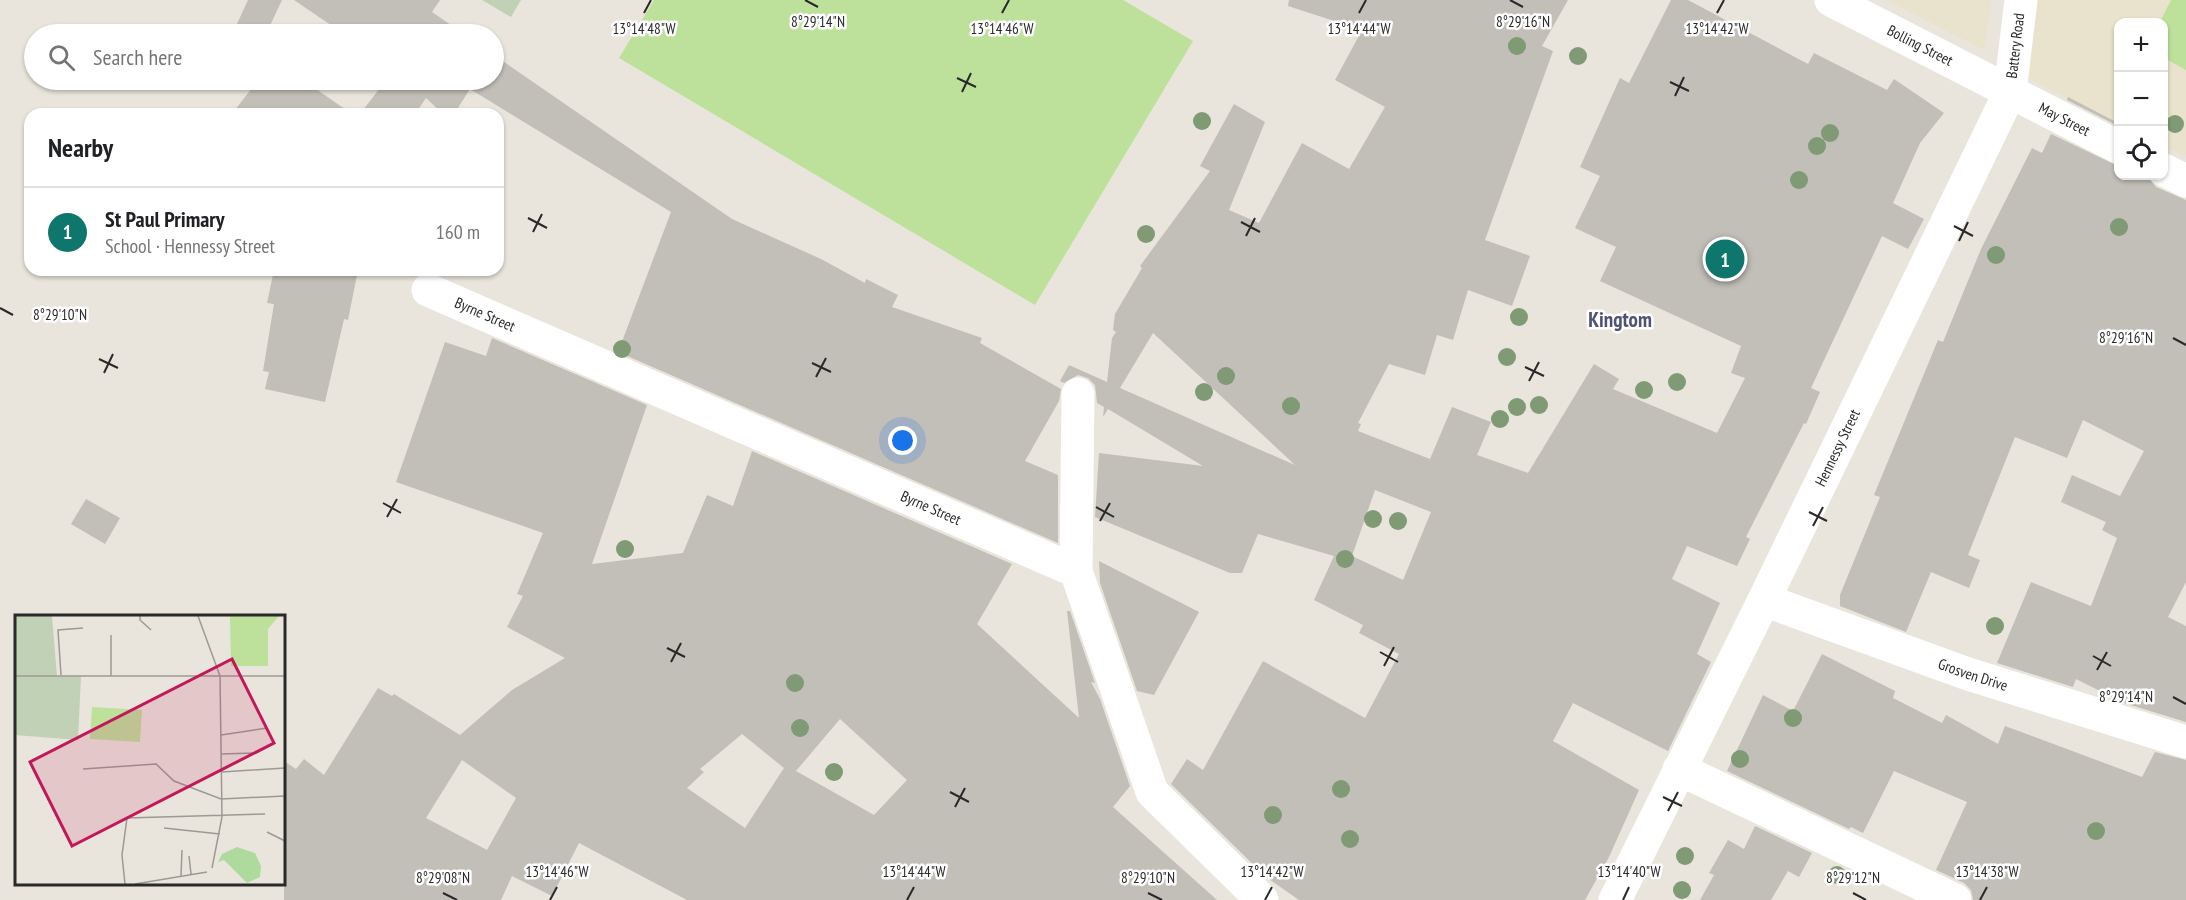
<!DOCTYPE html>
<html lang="en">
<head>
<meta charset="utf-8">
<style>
  :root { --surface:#fff; --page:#f6f6f6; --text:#202124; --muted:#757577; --line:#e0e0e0; --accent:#0f766e }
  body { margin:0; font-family:"PT Sans Narrow",sans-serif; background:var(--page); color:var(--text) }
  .controls { position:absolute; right:18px; top:18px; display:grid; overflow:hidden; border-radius:12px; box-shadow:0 2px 4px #0004 }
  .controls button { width:54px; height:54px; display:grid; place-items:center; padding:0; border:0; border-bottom:2px solid var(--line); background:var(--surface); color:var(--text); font:30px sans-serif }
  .you { position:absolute; left:903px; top:441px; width:21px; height:21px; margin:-15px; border:4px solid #fff; border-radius:50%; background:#1a73e8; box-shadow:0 0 0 9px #1a73e833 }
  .badge { display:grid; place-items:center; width:39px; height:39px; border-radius:50%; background:var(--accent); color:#fff; font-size:20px; font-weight:700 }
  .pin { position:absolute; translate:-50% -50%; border:3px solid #fff; box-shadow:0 2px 6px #0006 }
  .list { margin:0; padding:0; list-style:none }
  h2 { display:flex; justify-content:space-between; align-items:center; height:78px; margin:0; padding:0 24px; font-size:26px }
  h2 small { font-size:20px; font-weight:400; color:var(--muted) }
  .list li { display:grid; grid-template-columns:39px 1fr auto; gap:18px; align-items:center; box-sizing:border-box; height:90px; padding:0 24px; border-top:2px solid var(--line) }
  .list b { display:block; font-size:22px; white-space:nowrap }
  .list p { margin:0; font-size:20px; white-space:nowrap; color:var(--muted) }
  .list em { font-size:20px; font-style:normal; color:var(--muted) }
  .icon { flex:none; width:33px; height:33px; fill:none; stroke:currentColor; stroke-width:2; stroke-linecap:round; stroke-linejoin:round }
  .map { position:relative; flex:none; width:2186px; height:900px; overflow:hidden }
  .search { position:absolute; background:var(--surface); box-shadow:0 2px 4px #0004; left:24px; top:24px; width:480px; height:66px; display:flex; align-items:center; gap:15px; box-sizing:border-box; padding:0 21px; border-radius:33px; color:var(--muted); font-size:22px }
  .panel { position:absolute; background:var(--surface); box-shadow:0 2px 4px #0004; left:24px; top:108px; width:480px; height:168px; border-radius:18px }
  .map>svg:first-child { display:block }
</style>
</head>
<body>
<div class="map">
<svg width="2186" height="900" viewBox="0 0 2186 900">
  <rect width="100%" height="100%" fill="#e9e5dc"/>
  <path fill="#e9e3cd" d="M1886 0H1992L1984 50Z
    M2029 0H2186V157L2164 146V22H2118V124L2018 73Z"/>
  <path fill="#c0d1b5" d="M482 0H521L511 17Z"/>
  <path fill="#bde19b" d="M654 0H1123L1193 41 1035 305 619 58Z
    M2171 0H2186V70L2164 58V22H2160Z"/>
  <path fill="#c2beb8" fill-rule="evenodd" d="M248 0H282L266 34H253L236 26Z
    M294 0H440L432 12 464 34H344Z
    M1289 0H1568L1542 46 1553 51 1485 240 1530 256 1512 306 1468 290 1453 340 1437 335 1425 375 1389 364 1358 423 1361 424 1358 431 1430 459 1452 407 1491 422 1477 455 1528 473 1594 364 1619 379 1613 389 1717 433 1745 378 1731 373 1741 346 1600 281 1616 247 1575 228 1600 176 1580 167 1620 78 1629 83 1671 0H1688L1808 64 1814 53 1887 90 1894 79 1944 113 1920 143 1893 203 1924 219 1908 249 1882 236 1811 388 1820 392 1806 424 1804 423 1746 537 1750 539 1737 566 1687 546 1672 579 1720 603 1697 654 1711 662 1668 751 1573 703 1553 741 1639 790 1609 857 1585 900H1299L1266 877 1171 784 1187 759 1203 770 1263 661 1365 718 1399 654 1359 633 1363 625 1314 600 1334 556 1258 534 1242 573H1230L1095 517 1099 453 1203 466 1108 409 1103 417 1104 407 1097 403 1095 385 1088 378 1078 375 1064 383 1060 381 1069 365 1107 382 1112 338 1116 332 1113 330 1115 314 1142 268 1140 266 1210 171 1200 166 1234 104 1265 122 1229 210 1259 223 1302 143 1349 169 1385 107 1335 80 1362 30 1288 6ZM1153 333 1295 465 1120 388ZM1375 490 1431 512 1403 580 1352 556Z
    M494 55 732 219 821 259 865 283 866 279 898 295 892 307 982 338 980 343 1061 389 1059 401 1025 461 1058 475V543L618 352 671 212 470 89 454 114H443L426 98 415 114H360L386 80H494Z
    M258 80H303L352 114H232Z
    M2068 97 2118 123V126L2067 100Z
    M2051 134 2118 166V176H2147L2156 187 2186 200V582L2168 617 2186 626V722L2124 703 2076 679 2073 687 1997 663 2031 582 2091 606 2117 538 2102 530 2106 522 2061 502 2072 475 2120 496 2144 451 2083 420 2067 458 2015 437 1968 555 1980 560 1969 588 1931 572 1906 632 1840 606V595L1880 497 1874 495 1938 340 1943 342 1981 249 2032 148 2042 153Z
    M274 270H358L348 320 344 319 325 402 265 389 269 372 263 371 274 304 267 303Z
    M492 338 647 405 592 564 683 553 707 495 733 506 752 451 1012 564 977 624 1079 718 1067 611H1070L1095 683 1091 682 1100 699 1130 786 1113 807 1217 900H687L579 843 552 896 512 876 501 900H284V761L296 769 304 759 324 775 378 688 392 696 394 694 460 735 512 690 565 658 507 627 523 596 517 594 543 533 396 482 445 342 486 356ZM840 719 907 780 874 815 796 771ZM742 734 784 768 745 828 687 788 704 772 700 769ZM462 760 516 798 487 850 426 818Z
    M86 499 120 518 105 544 71 524Z
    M1099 561 1199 612 1154 695 1137 691 1100 583Z
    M1822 654 1895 691 1893 698 1942 723 1946 715 1998 744 2005 726 2142 777 2155 752 2186 760V900H1973L1971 890 1964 883 1936 870 1967 802 1894 771 1863 833 1851 827 1849 829 1727 771 1763 695 1793 711Z
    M1755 826 1812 853 1799 877 1788 871 1771 900H1700L1714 875 1709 873 1728 840 1744 849Z"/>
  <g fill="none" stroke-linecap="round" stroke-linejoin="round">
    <g stroke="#fff" stroke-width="33">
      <path id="s1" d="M1831 0 2118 147"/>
      <path d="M2164 170 2186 181"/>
      <path id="s2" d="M428 290 1076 571 1152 792 1262 900"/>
      <path d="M1076 571 1078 394"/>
      <path id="s3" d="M1764 600 1968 674 2186 742"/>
      <path d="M1679 769 1955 900"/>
      <path id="s4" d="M1615 900 1764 600 2010 92 2021 0"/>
    </g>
  </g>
  <g fill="#7f9a75">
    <circle cx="1517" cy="46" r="9"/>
    <circle cx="1578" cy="56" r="9"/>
    <circle cx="1202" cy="121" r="9"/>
    <circle cx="2175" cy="124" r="9"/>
    <circle cx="1830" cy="133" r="9"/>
    <circle cx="1817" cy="146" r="9"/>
    <circle cx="1799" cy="180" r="9"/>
    <circle cx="2119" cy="227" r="9"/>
    <circle cx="1146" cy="234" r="9"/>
    <circle cx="1996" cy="255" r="9"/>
    <circle cx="1519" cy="317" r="9"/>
    <circle cx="622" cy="349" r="9"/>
    <circle cx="1507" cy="357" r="9"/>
    <circle cx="1226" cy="376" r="9"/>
    <circle cx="1677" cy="382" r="9"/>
    <circle cx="1644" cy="390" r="9"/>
    <circle cx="1204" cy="392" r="9"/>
    <circle cx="1539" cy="405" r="9"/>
    <circle cx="1291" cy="406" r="9"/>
    <circle cx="1517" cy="407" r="9"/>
    <circle cx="1500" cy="419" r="9"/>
    <circle cx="1373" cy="519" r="9"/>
    <circle cx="1398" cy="521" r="9"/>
    <circle cx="625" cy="549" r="9"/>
    <circle cx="1345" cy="559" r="9"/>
    <circle cx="1995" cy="626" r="9"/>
    <circle cx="795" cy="683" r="9"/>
    <circle cx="1793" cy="718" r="9"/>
    <circle cx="800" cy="728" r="9"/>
    <circle cx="1740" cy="759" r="9"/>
    <circle cx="834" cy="772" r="9"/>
    <circle cx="1341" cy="789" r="9"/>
    <circle cx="1273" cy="815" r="9"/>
    <circle cx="2096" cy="831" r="9"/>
    <circle cx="1350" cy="839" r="9"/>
    <circle cx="1685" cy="856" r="9"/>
    <circle cx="1837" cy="875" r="9"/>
    <circle cx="1682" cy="890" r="9"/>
  </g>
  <path fill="none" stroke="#292929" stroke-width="2" d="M805 0 818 7M1510 0 1523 7M644 13 651 0M1002 13 1009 0M1359 13 1366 0M1717 13 1724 0M957 78 976 87M1670 82 1689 91M962 92 971 73M1675 96 1684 77M528 218 547 228M1241 222 1260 232M1954 226 1973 236M533 232 542 214M1246 236 1255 218M1959 241 1968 222M0 308 13 315M2173 338 2186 345M99 359 118 368M812 363 831 372M1525 367 1544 376M104 373 113 354M816 377 826 358M1529 381 1539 362M383 503 401 513M1096 507 1114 517M1809 512 1827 521M387 517 397 499M1100 521 1110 503M1813 526 1823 507M667 648 685 657M1380 652 1398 662M2093 656 2111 666M671 662 681 643M1384 666 1394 647M2097 670 2107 652M2173 697 2186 704M950 792 969 802M1663 797 1682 806M955 807 965 788M1668 811 1678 792M443 893 457 900M1148 893 1162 900M1853 893 1866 900M550 900 557 887M907 900 914 887M1265 900 1272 887M1623 900 1629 887M1980 900 1987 887"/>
  <g text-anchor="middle" stroke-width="5" stroke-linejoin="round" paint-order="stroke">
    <g font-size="15" fill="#292929" stroke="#fff">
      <text dy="5" stroke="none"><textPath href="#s1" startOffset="100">Bolling Street</textPath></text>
      <text dy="5" stroke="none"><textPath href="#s4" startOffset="946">Battery Road</textPath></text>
      <text dy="5" stroke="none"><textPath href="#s1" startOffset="262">May Street</textPath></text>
      <text dy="5" stroke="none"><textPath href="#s2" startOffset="62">Byrne Street</textPath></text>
      <text dy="5" stroke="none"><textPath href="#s4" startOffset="504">Hennessy Street</textPath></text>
      <text dy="5" stroke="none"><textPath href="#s2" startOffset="548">Byrne Street</textPath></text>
      <text dy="5" stroke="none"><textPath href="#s3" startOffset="222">Grosven Drive</textPath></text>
    </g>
    <g font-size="21" font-weight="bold" fill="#4e5274" stroke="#fff">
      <text x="1620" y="327">Kingtom</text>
    </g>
  </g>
  <g transform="translate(15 615)">
    <rect width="270" height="270" fill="#e9e5dc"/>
    <path d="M222 232 240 238 246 251 245 262 232 268 209 245 203 247 207 239Z" fill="#aeda9e"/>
    <path d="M0 1H37L42 61H66L63 125 0 120Z" fill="#c0d1b5"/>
    <path d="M215 1H264L253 14V51H216ZM77 92 127 95 125 127 75 124Z" fill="#bde19b"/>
    <path fill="none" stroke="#9c9a94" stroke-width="1.5" d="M125 1V5L136 15M183 1 205 61 207 202 197 253M96 20V61M46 60 43 15 68 13M0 61H270M206 120 252 113M206 139 240 138M68 154 141 149 159 166 206 184 270 181M207 157 270 153M149 213 205 219M252 217 270 226M174 241 176 259M166 261 167 235M110 269 107 240 112 203 250 199M120 269 192 257"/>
    <path fill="#c2185b" fill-opacity="0.15" stroke="#c2185b" stroke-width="3" d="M217 44 259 128 57 231 15 147Z"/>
    <rect width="270" height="270" fill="none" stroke="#292929" stroke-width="3"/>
  </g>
  <g font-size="15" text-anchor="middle" fill="#292929" stroke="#fff" stroke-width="5" stroke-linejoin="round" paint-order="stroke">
    <text x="818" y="27">8°29'14"N</text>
    <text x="1523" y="27">8°29'16"N</text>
    <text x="644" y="34">13°14'48"W</text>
    <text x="1002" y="34">13°14'46"W</text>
    <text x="1359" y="34">13°14'44"W</text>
    <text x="1717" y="34">13°14'42"W</text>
    <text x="60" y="320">8°29'10"N</text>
    <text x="2126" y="343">8°29'16"N</text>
    <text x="2126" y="702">8°29'14"N</text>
    <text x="557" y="877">13°14'46"W</text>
    <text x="914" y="877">13°14'44"W</text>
    <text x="1272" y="877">13°14'42"W</text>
    <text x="1629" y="877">13°14'40"W</text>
    <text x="1987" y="877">13°14'38"W</text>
    <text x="443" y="883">8°29'08"N</text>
    <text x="1148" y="883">8°29'10"N</text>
    <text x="1853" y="883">8°29'12"N</text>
  </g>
</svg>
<div class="controls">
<button>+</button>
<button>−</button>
<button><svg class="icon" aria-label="locate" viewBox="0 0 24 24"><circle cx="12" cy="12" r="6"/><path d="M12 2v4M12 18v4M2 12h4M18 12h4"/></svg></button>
</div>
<div class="you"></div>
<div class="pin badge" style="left:1725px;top:259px">1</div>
<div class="search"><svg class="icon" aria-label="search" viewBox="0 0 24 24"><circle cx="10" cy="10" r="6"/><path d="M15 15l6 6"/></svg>Search here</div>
<section class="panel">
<h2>Nearby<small></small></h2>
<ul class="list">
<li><span class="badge">1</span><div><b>St Paul Primary</b><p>School · Hennessy Street</p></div><em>160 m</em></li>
</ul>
</section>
</div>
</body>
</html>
